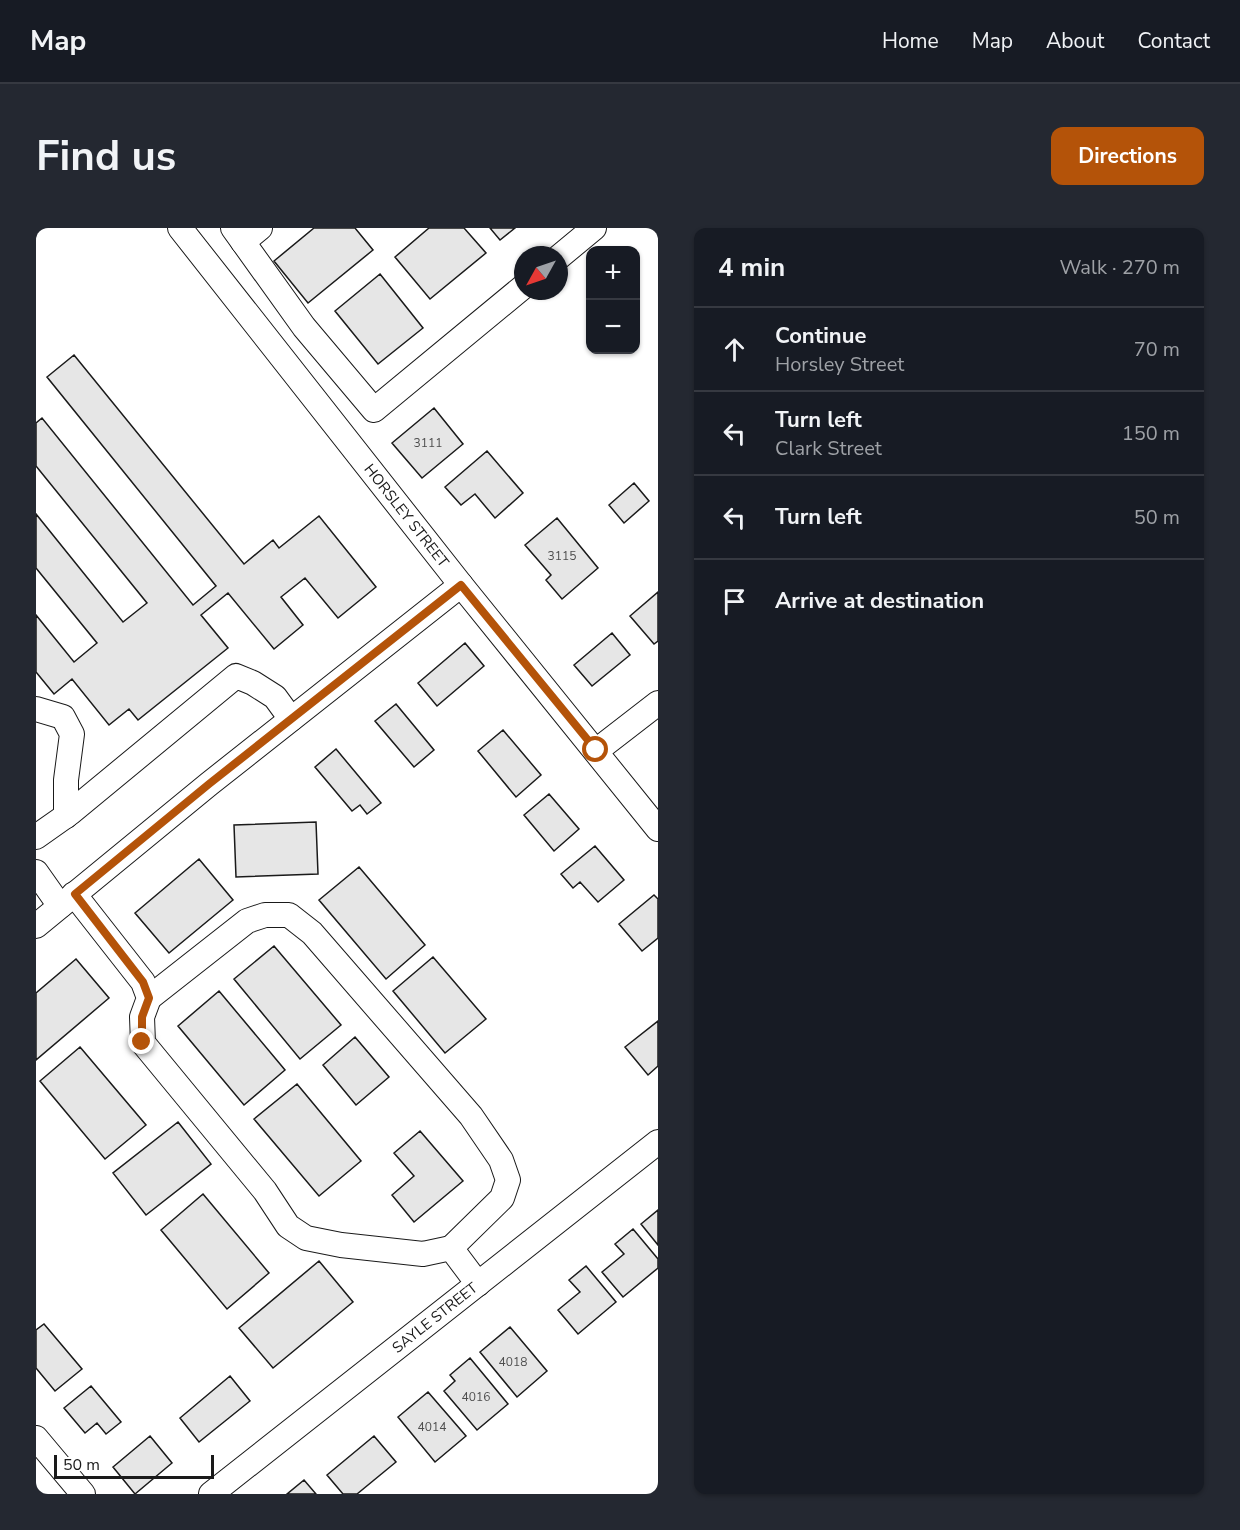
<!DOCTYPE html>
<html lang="en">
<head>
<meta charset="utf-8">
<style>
  :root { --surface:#171b24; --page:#242831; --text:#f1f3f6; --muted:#9ea1a6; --line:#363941; --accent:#b45309 }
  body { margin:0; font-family:"Nunito Sans",sans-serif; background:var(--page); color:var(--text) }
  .controls { position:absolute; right:18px; top:18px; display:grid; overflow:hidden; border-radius:12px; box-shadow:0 2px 4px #0004 }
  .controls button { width:54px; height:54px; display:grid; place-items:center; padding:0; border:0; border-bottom:2px solid var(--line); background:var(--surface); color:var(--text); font:30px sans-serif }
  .compass { position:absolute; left:478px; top:18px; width:54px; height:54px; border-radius:50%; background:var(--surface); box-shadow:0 2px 4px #0004; rotate:230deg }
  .scale { position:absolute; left:18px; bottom:15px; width:160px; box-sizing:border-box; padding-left:6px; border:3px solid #1a1a1a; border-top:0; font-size:16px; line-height:21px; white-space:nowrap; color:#1a1a1a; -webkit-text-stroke:4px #fff; paint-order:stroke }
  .stop { position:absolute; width:18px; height:18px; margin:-14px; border:4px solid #b45309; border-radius:50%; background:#fff }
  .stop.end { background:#b45309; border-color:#fff; box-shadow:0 2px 6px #0008 }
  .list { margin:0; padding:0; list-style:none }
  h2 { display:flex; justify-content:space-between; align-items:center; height:78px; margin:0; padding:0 24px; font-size:26px }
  h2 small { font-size:20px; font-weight:400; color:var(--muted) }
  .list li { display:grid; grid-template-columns:39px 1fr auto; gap:18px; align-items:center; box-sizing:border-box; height:84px; padding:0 24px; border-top:2px solid var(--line) }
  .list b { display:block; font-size:22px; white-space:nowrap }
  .list p { margin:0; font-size:20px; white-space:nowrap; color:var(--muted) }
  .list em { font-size:20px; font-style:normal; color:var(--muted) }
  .icon { flex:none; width:33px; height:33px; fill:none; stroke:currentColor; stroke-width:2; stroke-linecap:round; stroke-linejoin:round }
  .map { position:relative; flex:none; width:622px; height:1266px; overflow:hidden; border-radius:12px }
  header { display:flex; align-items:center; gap:36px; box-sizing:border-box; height:84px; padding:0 30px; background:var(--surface); border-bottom:2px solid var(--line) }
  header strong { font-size:28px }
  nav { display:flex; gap:33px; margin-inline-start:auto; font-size:21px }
  .intro { display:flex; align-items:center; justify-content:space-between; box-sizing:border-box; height:144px; padding:0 36px }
  h1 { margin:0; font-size:42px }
  .button { padding:15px 27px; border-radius:12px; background:var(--accent); color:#fff; font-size:21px; font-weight:700 }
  main { display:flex; gap:36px; padding:0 36px }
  aside { flex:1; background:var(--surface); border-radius:12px; box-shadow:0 2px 4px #0004 }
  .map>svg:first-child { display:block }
</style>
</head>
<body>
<header>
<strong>Map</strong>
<nav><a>Home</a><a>Map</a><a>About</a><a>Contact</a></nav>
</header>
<div class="intro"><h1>Find us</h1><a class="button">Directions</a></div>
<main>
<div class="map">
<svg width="622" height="1266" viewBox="0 0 622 1266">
  <rect width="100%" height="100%" fill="#fff"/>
  <path fill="#e6e6e6" stroke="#1a1a1a" stroke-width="1.5" d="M278 0H319L337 22 272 75 238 33Z
    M393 0H428L450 25 394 71 359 29Z
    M454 0H479L464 12Z
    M344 46 387 100 342 136 299 83Z
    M38 127 208 336 237 312 243 320 283 288 340 359 302 390 269 350 245 369 267 397 238 421 192 365 165 387 192 420 102 492 93 481 73 497 36 451 18 466 0 444V387L38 434 61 415 0 340V286L87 394 111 375 0 238V195L6 190 157 377 180 358 11 149Z
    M398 180 427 216 386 250 356 215Z
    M451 223 487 265 459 290 439 266 425 277 409 259Z
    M598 255 613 273 588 295 573 277Z
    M521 290 562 340 526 371 510 352 515 347 489 317Z
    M622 364V413L618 416 594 388Z
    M576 405 594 427 556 458 538 437Z
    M429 415 448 438 401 478 382 455Z
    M360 476 398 522 378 539 339 493Z
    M467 502 505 547 480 569 442 523Z
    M300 521 345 575 331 586 324 577 316 583 279 539Z
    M513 566 543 601 518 623 488 587Z
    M280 594 282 646 200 649 198 597Z
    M559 618 588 652 562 674 544 654 537 660 525 646Z
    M163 631 197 672 133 725 99 685Z
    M323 639 389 717 350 751 283 672Z
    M618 667 622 671V710L606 723 583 696Z
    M238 718 305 797 264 831 198 751Z
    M397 729 450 791 409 825 357 763Z
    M40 731 73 770 0 832V765Z
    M183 763 249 842 208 877 142 798Z
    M622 793V838L612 847 589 819Z
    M319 809 353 849 320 877 287 837Z
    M44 819 110 897 69 931 4 853Z
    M261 856 325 933 283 968 218 891Z
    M142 894 175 936 110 987 77 945Z
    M384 903 427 953 378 994 356 967 378 948 358 925Z
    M167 966 233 1045 191 1081 125 1002Z
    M622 982V1017L605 996Z
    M597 1001 622 1031V1040L587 1069 566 1044 588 1026 579 1016Z
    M283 1033 317 1074 237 1140 203 1100Z
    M550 1038 580 1074 542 1106 522 1082 544 1064 533 1052Z
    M8 1096 46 1141 19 1163 0 1140V1102Z
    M474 1099 511 1143 481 1169 444 1124Z
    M434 1130 472 1176 441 1202 408 1163 419 1153 414 1147Z
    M194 1148 214 1173 163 1214 144 1190Z
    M55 1158 85 1194 70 1206 61 1195 49 1205 28 1180Z
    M392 1164 430 1208 399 1234 362 1189Z
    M114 1208 136 1235 99 1266 77 1239Z
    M338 1208 360 1234 321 1266H307L291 1247Z
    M268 1252 280 1266H251Z"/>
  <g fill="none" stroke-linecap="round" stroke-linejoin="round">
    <defs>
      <g id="minor">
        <path id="s1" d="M144 0 425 357 622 601"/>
        <path d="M197 0 268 99 338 182 487 59"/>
        <path d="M207 14 224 0"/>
        <path d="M523 29 558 0"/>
        <path d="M0 481 27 489 36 506 30 552V588"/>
        <path d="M560 523 622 475"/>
        <path d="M0 609 34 585 200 448 217 455 239 469 255 491"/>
        <path d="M0 644 24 678"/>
        <path d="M38 666 107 754 113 770 106 789 107 815 229 963 252 998 270 1010 305 1017 387 1026 415 1020 442 1056"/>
        <path d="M0 698 173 556 425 357"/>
        <path d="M113 770 211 693 229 687H253L276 705 435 888 465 932 472 952 466 970 415 1020"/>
        <path d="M0 1210 47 1266"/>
        <path id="s2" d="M175 1266 622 914"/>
      </g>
    </defs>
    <use href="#minor" stroke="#1a1a1a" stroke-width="26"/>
    <use href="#minor" stroke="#fff" stroke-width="24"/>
  </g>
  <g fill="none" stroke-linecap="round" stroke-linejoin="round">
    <path stroke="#b45309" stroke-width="8" d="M106 814V789L113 770 107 754 39 666 173 556 425 357 560 522"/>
  </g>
  <g text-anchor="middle" stroke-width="4.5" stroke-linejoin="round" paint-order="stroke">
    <g font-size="12" fill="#4d4d4d">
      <text x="392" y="219">3111</text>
      <text x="526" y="332">3115</text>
      <text x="477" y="1138">4018</text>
      <text x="440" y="1173">4016</text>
      <text x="396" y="1203">4014</text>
    </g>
    <g font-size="15" fill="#1a1a1a" stroke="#fff">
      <text dy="5" stroke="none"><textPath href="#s1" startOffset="366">HORSLEY STREET</textPath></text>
      <text dy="5" stroke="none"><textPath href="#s2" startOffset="285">SAYLE STREET</textPath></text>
    </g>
  </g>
</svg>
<div class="controls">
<button>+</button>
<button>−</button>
</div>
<svg class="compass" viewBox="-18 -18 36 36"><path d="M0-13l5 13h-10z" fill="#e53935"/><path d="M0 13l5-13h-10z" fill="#9ea1a6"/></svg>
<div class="scale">50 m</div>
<div class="stop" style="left:560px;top:522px"></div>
<div class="stop end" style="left:106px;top:814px"></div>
</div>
<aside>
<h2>4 min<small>Walk · 270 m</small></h2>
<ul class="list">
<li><svg class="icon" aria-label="ahead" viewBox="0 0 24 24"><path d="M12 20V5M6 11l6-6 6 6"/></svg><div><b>Continue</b><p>Horsley Street</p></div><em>70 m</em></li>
<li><svg class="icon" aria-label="left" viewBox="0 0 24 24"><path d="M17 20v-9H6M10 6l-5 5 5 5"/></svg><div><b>Turn left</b><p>Clark Street</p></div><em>150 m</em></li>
<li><svg class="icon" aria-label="left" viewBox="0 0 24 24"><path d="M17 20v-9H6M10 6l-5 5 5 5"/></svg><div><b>Turn left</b></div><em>50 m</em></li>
<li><svg class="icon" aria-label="arrive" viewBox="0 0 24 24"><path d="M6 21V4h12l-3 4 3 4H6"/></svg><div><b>Arrive at destination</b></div></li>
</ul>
</aside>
</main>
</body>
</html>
